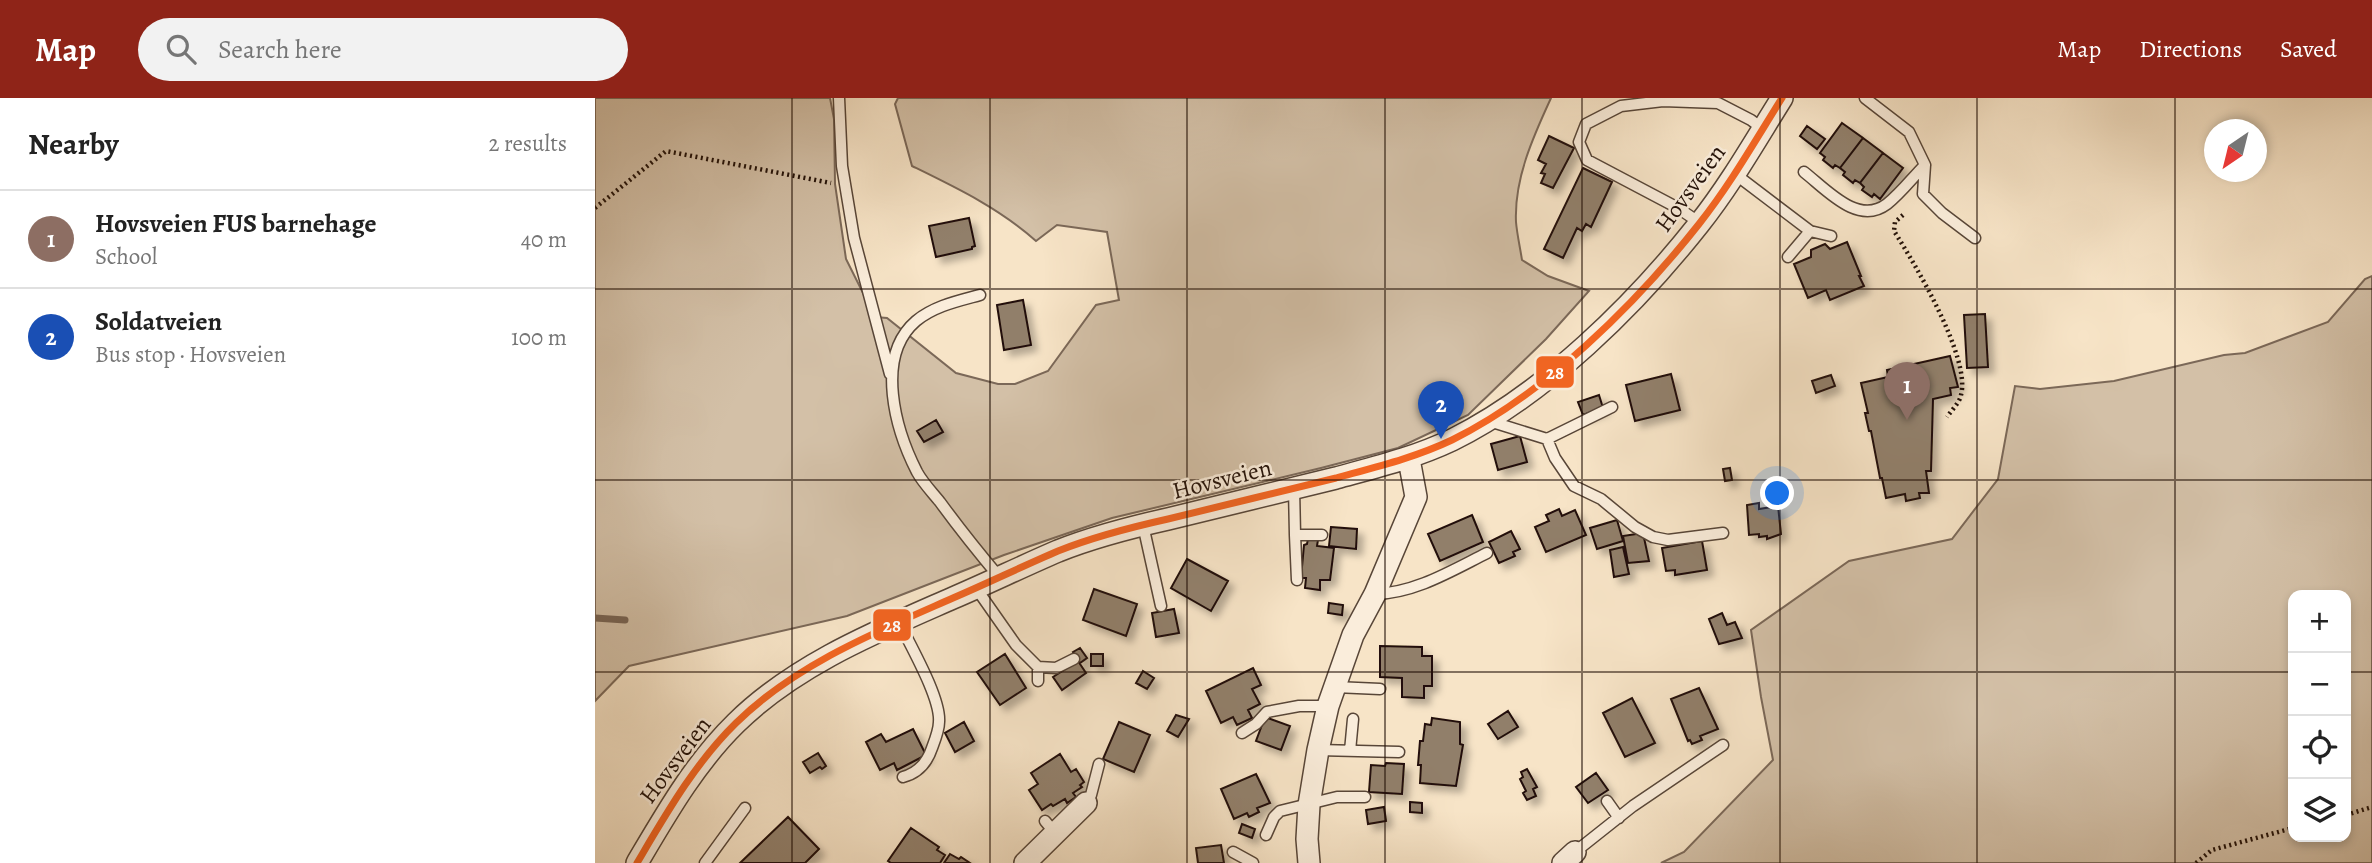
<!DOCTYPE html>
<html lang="en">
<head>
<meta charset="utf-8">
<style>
  :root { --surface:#fff; --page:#f2f2f2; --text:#222; --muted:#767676; --line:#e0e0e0; --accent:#8f2418 }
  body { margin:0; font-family:Alegreya,serif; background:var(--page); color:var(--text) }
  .controls { position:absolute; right:21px; bottom:21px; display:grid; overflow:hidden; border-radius:14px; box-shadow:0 4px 10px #0003 }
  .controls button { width:63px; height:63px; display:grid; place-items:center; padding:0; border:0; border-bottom:2px solid var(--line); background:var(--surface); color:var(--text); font:35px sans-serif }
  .compass { position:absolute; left:1609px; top:21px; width:63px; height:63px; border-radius:50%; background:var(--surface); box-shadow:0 4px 10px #0003; rotate:215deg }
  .you { position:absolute; left:1183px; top:396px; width:24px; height:24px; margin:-18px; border:5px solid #fff; border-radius:50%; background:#1a73e8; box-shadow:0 0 0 10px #1a73e833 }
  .badge { display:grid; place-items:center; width:46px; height:46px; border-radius:50%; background:var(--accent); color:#fff; font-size:23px; font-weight:700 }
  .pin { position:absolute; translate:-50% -58px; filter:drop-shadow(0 2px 4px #0008) }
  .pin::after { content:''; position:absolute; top:37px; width:24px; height:21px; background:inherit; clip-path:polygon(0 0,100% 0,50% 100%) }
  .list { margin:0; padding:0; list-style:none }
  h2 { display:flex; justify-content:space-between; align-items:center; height:91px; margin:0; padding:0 28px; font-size:30px }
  h2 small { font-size:23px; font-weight:400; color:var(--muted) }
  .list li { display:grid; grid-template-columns:46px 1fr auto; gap:21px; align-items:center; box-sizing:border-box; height:98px; padding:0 28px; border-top:2px solid var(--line) }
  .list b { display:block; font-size:26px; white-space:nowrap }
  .list p { margin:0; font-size:23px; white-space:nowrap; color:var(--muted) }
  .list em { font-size:23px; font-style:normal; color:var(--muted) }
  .icon { flex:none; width:38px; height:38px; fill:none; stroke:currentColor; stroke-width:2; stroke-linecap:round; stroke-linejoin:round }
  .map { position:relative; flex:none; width:1777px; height:765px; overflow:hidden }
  header { display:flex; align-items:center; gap:42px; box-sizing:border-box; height:98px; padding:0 35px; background:var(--accent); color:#fff }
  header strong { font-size:33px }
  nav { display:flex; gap:38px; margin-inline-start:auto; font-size:24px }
  .search { width:490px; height:63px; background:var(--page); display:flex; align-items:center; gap:18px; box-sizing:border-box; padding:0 24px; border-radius:38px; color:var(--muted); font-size:26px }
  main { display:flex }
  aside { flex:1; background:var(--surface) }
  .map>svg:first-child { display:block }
</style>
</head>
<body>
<header>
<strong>Map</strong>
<div class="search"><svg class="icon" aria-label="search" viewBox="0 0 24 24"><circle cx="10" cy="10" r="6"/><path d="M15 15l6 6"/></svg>Search here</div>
<nav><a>Map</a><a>Directions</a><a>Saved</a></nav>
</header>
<main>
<aside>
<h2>Nearby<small>2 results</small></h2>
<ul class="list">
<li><span class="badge" style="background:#8d6e63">1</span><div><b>Hovsveien FUS barnehage</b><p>School</p></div><em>40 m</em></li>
<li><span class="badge" style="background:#1a4fb4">2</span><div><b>Soldatveien</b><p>Bus stop · Hovsveien</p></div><em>100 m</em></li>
</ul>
</aside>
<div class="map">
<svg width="1777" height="765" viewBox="0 0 1777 765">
  <defs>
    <filter id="shadow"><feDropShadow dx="6" dy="6" stdDeviation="3.5" flood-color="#0004"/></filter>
  </defs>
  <rect width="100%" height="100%" fill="#f7e4c7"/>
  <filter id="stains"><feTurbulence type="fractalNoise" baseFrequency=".00286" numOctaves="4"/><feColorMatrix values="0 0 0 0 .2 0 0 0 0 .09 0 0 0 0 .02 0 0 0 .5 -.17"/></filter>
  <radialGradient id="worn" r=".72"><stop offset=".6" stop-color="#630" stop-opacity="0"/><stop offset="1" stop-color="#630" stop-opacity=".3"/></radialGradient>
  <path fill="#d3c0a7" stroke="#7b6858" stroke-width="2" fill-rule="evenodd" d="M0 0H235L239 21 240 86 251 161 280 219 292 220 361 275 403 286H420L453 273 501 207 524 202 512 134 462 127 441 143C404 110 362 90 317 68L300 6 303 0H956C938 39 919 81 921 124 922 136 925 149 927 162L953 178 994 193 951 241 873 317 803 350 726 370 517 420 409 457 252 518 34 568 0 603Z
    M1777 178V765H1066L1089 754 1178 662 1166 599 1156 532 1254 463 1357 441 1403 381 1420 288 1445 291 1519 283 1629 257 1650 255 1733 224 1770 181ZM1698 497H1751V739H1698Z"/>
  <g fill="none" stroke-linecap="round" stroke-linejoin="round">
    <path stroke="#776454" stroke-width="7" d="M0 520 30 522"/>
  </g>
  <path fill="#917f6b" stroke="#231108" stroke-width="2" filter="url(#shadow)" d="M1247 25 1268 40 1245 70 1240 67 1238 70 1228 62 1230 59 1225 55Z
    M1212 28 1230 41 1222 51 1205 38Z
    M954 38 979 50 958 90 946 85 950 76 946 75 951 66 943 62Z
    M1268 40 1288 55 1265 85 1260 82 1258 85 1248 77 1250 74 1245 70Z
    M1288 55 1308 70 1285 101 1279 96 1277 99 1267 92 1269 89 1265 85Z
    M988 70 1017 84 996 129 991 126 987 133 982 130 968 160 949 151Z
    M374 120 380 148 377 149V151L341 159 334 128Z
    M1252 144 1266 178H1264L1269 188 1235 202 1231 192 1213 200 1199 166 1216 159V152L1230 146 1235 151Z
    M428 202 436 247 409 252 402 207Z
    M1390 216 1393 269 1372 270 1369 217Z
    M1355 258 1363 289 1355 290 1356 297 1338 301 1336 373H1331L1334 395H1324L1325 400 1311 403 1310 396 1291 400 1287 380H1285L1276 333H1274L1270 315H1273L1266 285 1293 279 1292 272Z
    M1076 276 1085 312 1040 323 1031 287Z
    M1236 277 1240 288 1221 295 1217 283Z
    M1004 297 1008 310 988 317 983 304Z
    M341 322 348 334 329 344 322 333Z
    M925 338 932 364 903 372 896 346Z
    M1135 370 1137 382 1130 383 1128 371Z
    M1164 405V411L1183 408 1186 436 1172 441V438L1164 439V436L1154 437 1152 407Z
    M964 411 967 418 980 412 991 437 951 454 940 429 954 423 951 417Z
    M877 417 888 444 845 463 833 436Z
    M1022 422 1028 443 1002 451 995 430Z
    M736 429 762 431 761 451 734 448Z
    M916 433 925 451 918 454 920 458 904 465 894 444Z
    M1048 435 1054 463 1033 465 1028 438Z
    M713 441 723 442 722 448 739 450 735 482H725V492L710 490 711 480H706L709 447 712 446Z
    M1107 443 1112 472 1080 477V472L1071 473 1067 450Z
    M1028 449 1034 476 1019 479 1015 452Z
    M592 461 633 483 616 513 576 490Z
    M499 491 542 506 531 538 488 522Z
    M734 505 748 507 747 517 733 515Z
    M579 511 584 535 561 539 557 515Z
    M1127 515 1132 527 1140 524 1147 540 1124 546 1114 521Z
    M785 548 827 549V558H837V588H829V600L807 599V580L785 579Z
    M485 550 492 560 485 565 478 554Z
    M410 556 431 590 405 607 382 574Z
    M496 556H508V568H496Z
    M483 563 491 575 467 592 458 579Z
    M658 570 666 587 657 591 665 606 653 612 657 620 642 627 638 619 626 625 611 593Z
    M548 573 559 580 552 591 541 585Z
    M1104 590 1123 631 1105 638 1107 642 1097 646 1095 642 1093 643 1076 601Z
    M1037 600 1060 645 1030 659 1008 615Z
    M913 613 923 629 903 641 893 626Z
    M581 617 594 621 583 639 572 633Z
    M670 619 695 628 686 652 661 643Z
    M837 620 865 624V646L868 647 861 688 825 685 826 667H823L825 643H828L830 626 836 627Z
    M369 624 379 643 360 654 350 635Z
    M524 624 555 637 539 674 508 661Z
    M318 631 331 657 302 672 299 665 285 672 271 644 286 636 291 644Z
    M223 655 231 668 227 671 225 669 215 675 208 664Z
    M465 656 476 674 481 671 489 684 485 687 487 689 478 695 481 699 472 705 470 701 458 708 456 706 447 712 434 692 443 686 436 675Z
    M791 665 809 666 807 696 774 694 776 667 790 668Z
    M932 671 942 689 938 691 941 698 932 702 928 695 931 693 925 681 928 679 926 674Z
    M1001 675 1013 692 993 705 981 689Z
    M661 676 675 705 662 710 664 714 654 719 652 715 639 721 626 691Z
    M815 704 827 705V715L815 714Z
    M789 709 791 723 773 726 771 712Z
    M193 719 224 751 210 765H145Z
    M647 726 660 731 657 740 644 735Z
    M316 730 344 749 342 752 350 757 345 765H296L293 763Z
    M626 747 629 765H603L601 750Z
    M355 756 364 761 366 759 375 765H349Z"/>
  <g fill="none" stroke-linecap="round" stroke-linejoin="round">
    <defs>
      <path id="service" d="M244 0 247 68 259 140 295 276
        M1330 67 1328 96 1347 115 1380 140
        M1209 74C1232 92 1263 128 1292 106 1306 95 1318 79 1330 67L1314 34 1270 0
        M1140 76 1215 133 1236 138
        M1105 125 1083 110 992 62 984 44 991 26 1026 8 1068 3 1123 5 1156 22 1168 31
        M1193 159 1215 133
        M385 197C363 203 339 208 321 223 279 259 301 333 322 374 328 385 337 394 345 404 364 430 384 455 405 480
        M894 323 952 341 960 360 979 388 1006 401 1040 429 1058 439 1073 442 1128 435
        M952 341 1017 309
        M699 390 700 437H727
        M548 427 566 508
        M700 437 702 482
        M381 490 421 547 443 569V583
        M780 496C820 495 856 473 892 455
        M304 524C315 547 346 600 344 624 344 632 340 642 337 650 332 665 323 675 308 679
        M443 569 461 570 479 561
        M740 589 785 591
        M647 635 661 626 672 614 704 608H733
        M723 652 804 654
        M755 653 758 621
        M1012 703 1024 720
        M491 705 496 697 504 666
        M450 723 460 735
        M671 737 679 719 685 713 742 699H770
        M638 754 658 765
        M980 754 1038 708 1128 647
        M110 765 150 710"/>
      <path id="minor" d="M42 765C71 716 100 665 141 625 201 566 283 533 358 500 393 485 428 468 463 453 498 439 537 429 573 421 629 407 685 394 741 380 781 369 819 360 857 342 950 296 1040 207 1104 126 1135 87 1160 43 1187 0
        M430 765 491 705
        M714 765 712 741 714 707 723 652 733 608 758 537 780 496 821 399 814 361
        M968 765 980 754"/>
    </defs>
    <use href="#service" stroke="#584638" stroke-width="13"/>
    <use href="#minor" stroke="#584638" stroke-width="24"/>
    <path stroke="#231108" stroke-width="4.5" stroke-dasharray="2 3.5" stroke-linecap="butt" d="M0 110 71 53 236 85
      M1308 117 1300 124 1299 133C1320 166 1376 260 1366 297 1365 304 1356 313 1352 319
      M1751 717 1777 709
      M1601 765 1617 752 1698 730"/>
    <use href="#service" stroke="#faeddb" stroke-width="10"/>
    <use href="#minor" stroke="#faeddb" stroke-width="21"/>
    <defs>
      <path id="bus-1" d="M42 765C71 716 100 665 141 625 201 566 283 533 358 500 393 485 428 468 463 453 498 439 537 429 573 421 629 407 685 394 741 380 781 369 819 360 857 342 950 296 1040 207 1104 126 1135 87 1160 43 1187 0"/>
    </defs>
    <use href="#bus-1" stroke="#faeddb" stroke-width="12"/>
    <use href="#bus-1" stroke="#f26522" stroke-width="7"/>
  </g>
  <path fill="none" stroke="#231108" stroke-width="2" stroke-opacity="0.55" d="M197 0V765M395 0V765M592 0V765M790 0V765M987 0V765M1185 0V765M1382 0V765M1580 0V765M0 191H1777M0 382H1777M0 574H1698M1751 574H1777"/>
  <g text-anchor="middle" stroke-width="5" stroke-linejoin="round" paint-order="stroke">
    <g font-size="24" fill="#231108" stroke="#faeddb">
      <text transform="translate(1095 90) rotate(-54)" y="8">Hovsveien</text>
      <text transform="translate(627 381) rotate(-14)" y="8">Hovsveien</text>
      <text transform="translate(80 662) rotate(-53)" y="8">Hovsveien</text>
    </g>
  </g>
  <g stroke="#faeddb" stroke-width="2.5">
    <rect x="940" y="257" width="40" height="34" rx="7" fill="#f26522"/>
    <rect x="277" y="510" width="40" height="34" rx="7" fill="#f26522"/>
  </g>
  <g font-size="19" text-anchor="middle" font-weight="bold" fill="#fff">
    <text x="960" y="281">28</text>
    <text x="297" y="534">28</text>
  </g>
  <rect width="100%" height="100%" filter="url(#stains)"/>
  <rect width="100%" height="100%" fill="url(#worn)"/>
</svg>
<div class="controls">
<button>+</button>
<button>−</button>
<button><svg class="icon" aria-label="locate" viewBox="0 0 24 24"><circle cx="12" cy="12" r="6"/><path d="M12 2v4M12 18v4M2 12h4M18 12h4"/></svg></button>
<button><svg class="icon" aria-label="layers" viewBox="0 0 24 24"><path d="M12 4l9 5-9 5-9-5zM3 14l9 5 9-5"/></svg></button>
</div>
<svg class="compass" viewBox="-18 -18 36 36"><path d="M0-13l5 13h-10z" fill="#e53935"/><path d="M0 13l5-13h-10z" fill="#767676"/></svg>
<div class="you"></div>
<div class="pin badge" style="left:1312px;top:322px;background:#8d6e63">1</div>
<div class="pin badge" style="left:846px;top:341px;background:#1a4fb4">2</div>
</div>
</main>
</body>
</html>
